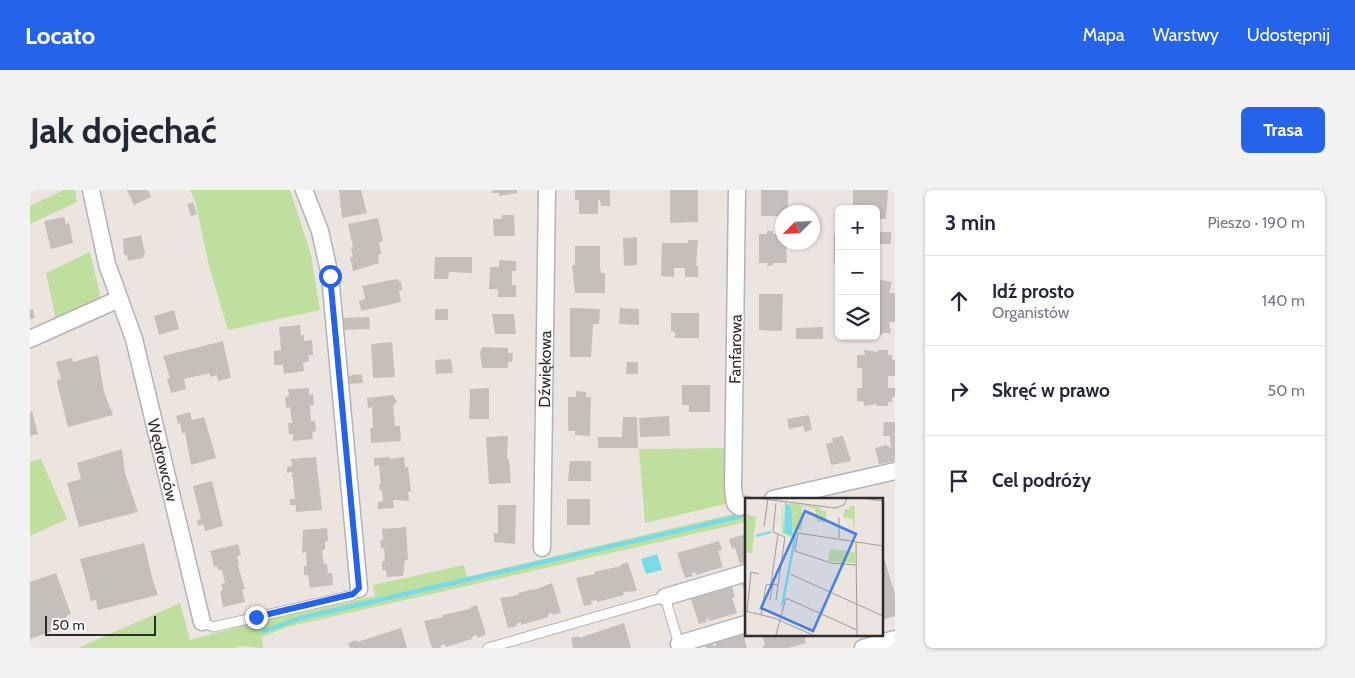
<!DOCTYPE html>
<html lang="pl">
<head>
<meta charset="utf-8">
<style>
  :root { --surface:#fff; --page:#f2f2f3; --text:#1f2937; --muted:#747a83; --line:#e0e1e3; --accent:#2563eb }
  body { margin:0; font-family:Cabin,sans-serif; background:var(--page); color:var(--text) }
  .controls { position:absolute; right:15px; top:15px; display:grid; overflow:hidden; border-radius:8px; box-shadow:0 1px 4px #0004 }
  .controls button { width:45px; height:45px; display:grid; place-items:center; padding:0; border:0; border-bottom:1px solid var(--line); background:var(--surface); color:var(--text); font:25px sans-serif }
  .compass { position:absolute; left:745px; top:15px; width:45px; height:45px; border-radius:50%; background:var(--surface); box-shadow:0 1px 4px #0004; rotate:246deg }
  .scale { position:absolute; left:15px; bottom:12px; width:111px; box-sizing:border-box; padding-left:5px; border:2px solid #2c2c2c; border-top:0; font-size:14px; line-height:18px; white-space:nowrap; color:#2c2c2c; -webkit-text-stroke:4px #fff; paint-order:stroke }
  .stop { position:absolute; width:15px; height:15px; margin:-11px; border:4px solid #2563eb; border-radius:50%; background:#fff }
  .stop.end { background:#2563eb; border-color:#fff; box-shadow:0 1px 5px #0008 }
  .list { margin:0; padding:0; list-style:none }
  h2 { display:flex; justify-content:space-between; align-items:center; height:65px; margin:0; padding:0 20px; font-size:21px }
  h2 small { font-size:16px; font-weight:400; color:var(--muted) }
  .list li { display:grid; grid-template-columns:32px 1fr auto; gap:15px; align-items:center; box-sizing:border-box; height:90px; padding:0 20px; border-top:1px solid var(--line) }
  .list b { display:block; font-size:19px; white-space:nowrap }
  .list p { margin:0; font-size:16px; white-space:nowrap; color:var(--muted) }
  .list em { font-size:16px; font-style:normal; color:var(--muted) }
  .icon { flex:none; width:28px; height:28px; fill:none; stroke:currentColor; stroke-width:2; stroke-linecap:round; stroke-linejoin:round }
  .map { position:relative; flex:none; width:865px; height:458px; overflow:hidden; border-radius:8px }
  header { display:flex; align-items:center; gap:30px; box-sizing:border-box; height:70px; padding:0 25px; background:var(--accent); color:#fff }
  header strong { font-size:24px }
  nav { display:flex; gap:28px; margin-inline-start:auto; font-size:18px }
  .intro { display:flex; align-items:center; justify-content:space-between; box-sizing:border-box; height:120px; padding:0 30px }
  h1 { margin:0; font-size:35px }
  .button { padding:12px 22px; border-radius:8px; background:var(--accent); color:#fff; font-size:18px; font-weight:700 }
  main { display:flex; gap:30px; padding:0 30px }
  aside { flex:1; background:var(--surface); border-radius:8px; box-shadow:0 1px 4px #0004 }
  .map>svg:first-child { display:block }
</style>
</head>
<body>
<header>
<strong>Locato</strong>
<nav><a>Mapa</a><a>Warstwy</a><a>Udostępnij</a></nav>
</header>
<div class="intro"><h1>Jak dojechać</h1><a class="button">Trasa</a></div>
<main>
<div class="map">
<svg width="865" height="458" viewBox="0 0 865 458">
  <rect width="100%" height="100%" fill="#ece4df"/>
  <path fill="#bfdf9f" d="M34 0H45L47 12 0 34V16Z
    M160 0H260L281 65 290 120 198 140 179 76 165 10Z
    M60 62 71 109 27 134 16 83Z
    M698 258 699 313 615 333 609 259Z
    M11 269 37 329 0 346V272Z
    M716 321V332L257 437 232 447 233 458 211 456 205 458H48L150 413 160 450 232 431 345 406 343 395 434 375 437 387Z"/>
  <path fill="#78dce8" d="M627 364 632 380 616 384 611 369Z"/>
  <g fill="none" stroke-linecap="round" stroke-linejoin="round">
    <path stroke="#78dce8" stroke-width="4.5" d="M781 309H782
      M234 441 271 428 716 325"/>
  </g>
  <path fill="#c5bfba" d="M97 0H118L121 7 104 15Z
    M309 0H331L337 23 312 28Z
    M462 0H487V3L469 6V3H462Z
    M545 0H580V16H571L570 10H568V24H549V10H545Z
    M640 0H668V32L640 33Z
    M731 0H758V22H752V26H731Z
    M823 0H858L856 29H846V19H823Z
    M163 12 167 24 161 26 157 14Z
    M472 25H484L485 46H464L463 29H472Z
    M34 27 36 34 39 33 43 53 21 59 14 31Z
    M348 28 353 51 349 52 351 64 348 65 349 73 323 81 320 67H323L321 58 323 57 318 34Z
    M737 41H743V44H752V52H756L757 73H743V75L737 76 738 73H729V44H737Z
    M846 42H861V54H846Z
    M111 45 115 63 113 68 98 71 97 65H94L93 49Z
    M804 45H809V73H804Z
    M607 47V75L594 76 593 48Z
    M658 50H668L666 76H668V87H655V78H644V87L631 86 632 53H658Z
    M545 56H570V77L571 83H575V103H545L542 75H545Z
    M405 67H442V83L419 82 418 89H404Z
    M469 70 486 71V81H482V95H486V107H468V99H459L460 77H469Z
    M366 89 371 92 372 100 369 101 371 112 331 121 329 111 335 109 332 96Z
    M846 89 862 92 859 103H865V132H859L861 143H852V145H846Z
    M729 104H753L752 141 729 140Z
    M540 118 570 119 569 134H563L561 167H540Z
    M590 118 609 119V135L589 134Z
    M3 119 5 128 0 129V120Z
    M405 119H418V130H405Z
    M144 120 149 139 129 145 124 126Z
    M641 123H669V148H645V142L641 141Z
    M462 124H484L486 144H465Z
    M339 127 340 139 311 140 310 128Z
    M270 135 271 145H274V151L282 150 283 165H278L279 171 273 173 274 181 254 184 253 175H244V161L251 160 249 137Z
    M793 137V149H766V138Z
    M193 151 201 188 188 191 187 185 180 187V183L154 189 156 199 141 203 137 189 140 188 133 166Z
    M362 152 365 187 343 188 341 154Z
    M452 157 478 158V163H483L482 172H478V178H452L450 163Z
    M834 160 848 162V160H858V165H862V170H865V186H858V198H865V207H862V212H858V216H847V214L834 216V212L827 211V198H832V178H827V165H835Z
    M68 165 74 202 83 225 38 237 28 197 27 190 31 189 26 172 42 168 43 172Z
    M421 169 423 183 406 184 405 170Z
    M597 172H608V184H596Z
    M321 184 332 185 333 193 317 194V187L322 186Z
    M652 195H680V222H659V215H652Z
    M279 198V205L283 204 284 215H280L281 231H285L286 241 282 242 283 249 263 251V244H259L258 233H262L260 217 256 218 255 207 259 206 258 199Z
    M459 198V229H439L440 199Z
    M546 201 556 202V207H561L560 246 545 245V241H538V207H546Z
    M363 205 367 212 363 216 365 236H370L371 251 341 253 340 238H343L342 217 338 218 337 208Z
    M2 221 8 244 0 246V222Z
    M160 222 162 230 174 227 186 268 161 275 155 243H152L150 233 148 234 146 226Z
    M779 225 782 240 775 242 773 236 759 239 757 229Z
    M639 226 640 246 610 247 609 228Z
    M593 227H607L608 258H568V247H592Z
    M854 232H865V271L849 274 845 258 856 255 861 258 860 246H853Z
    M478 246 477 269H479L481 293 459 294 456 247Z
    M813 246 821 271 801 275 796 254 803 252 802 248Z
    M92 259 95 283 108 322 49 337 37 293 51 289 47 273Z
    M286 267 292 320 266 322V315H260V309H265L262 282 257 283V277L262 276 261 269Z
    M360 267V269L374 267 375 277H378L381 301 378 302 379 311 363 310 364 318 348 319V312L353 311 352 301H350L349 294H351L349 275 344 276V268Z
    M540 271H561V291H538Z
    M182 291 193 336 175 341 173 334 168 336 167 330 171 329 163 296Z
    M537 309H560V335H537Z
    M468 315H486L485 354 464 352V343H468Z
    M376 337 378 370H375L373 386 357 387 356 380H352V371H355L354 358 351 359 350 351 353 350 352 339Z
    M297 338 298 351H295V360H292L294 374H297L298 383H302L303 395 280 398 278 385H274V376H277L276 362 272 363 273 340Z
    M716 344V372L710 374 705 358 702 359 699 349Z
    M689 351 692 360 688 361 693 377 666 385 665 382 662 383 663 386 655 388 647 363Z
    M114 353 123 391 128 405 68 420 66 410 61 411 50 369Z
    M208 354 211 365 207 366 209 375 208 376 215 399 212 400 215 412 193 417 190 401 193 400 191 394 195 393 192 380H188L187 376 184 377 180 361Z
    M851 358 865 404V426L851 430Z
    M598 372 607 401 593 402 594 405 567 412V410L561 411 562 414 554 416 546 388 565 384 564 382 591 376 590 375Z
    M26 383 41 424 36 426 40 435 0 449V392Z
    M522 393 531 423 523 425 522 423 518 424V427L491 435V432L486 434 487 436 478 438 470 408 489 405 488 403 504 399V400Z
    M716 393V406L712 394Z
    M702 397 705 407 702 408 707 423 679 431 678 428 676 429 677 432 669 434 661 409Z
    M447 415 456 445 447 448V445L442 447V449L416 457 415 454 410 456 411 458H402L394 431 413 427V425L439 419V418Z
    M594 433 601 458H543L541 448 549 446V448Z
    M371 438 377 458H320L318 453 326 450 327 452Z
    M713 444 717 458H676L675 455 683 453V456L686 455 685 452Z
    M732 444H774L776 453 758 458H733L732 456 735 455Z"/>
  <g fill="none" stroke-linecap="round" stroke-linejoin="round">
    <defs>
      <path id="service" d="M172 432 183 437 323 405 329 399
        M458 458 635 407 650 458"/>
      <g id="minor">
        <path id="s1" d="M61 0 77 74 104 149 172 432"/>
        <path d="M274 0 290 41 300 86 329 399"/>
        <path d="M707 0 703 298 705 313 709 317 716 315"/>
        <path d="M0 149 89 109"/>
        <path d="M743 309 865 281"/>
        <path id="s2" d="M512 358 517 0"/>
        <path d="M635 407 716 383"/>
        <path d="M649 454 716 434"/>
        <path d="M833 458 865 449"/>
      </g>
    </defs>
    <use href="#service" stroke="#afb3bb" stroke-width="11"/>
    <use href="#minor" stroke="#afb3bb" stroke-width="19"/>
    <use href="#service" stroke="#fff" stroke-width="9"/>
    <use href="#minor" stroke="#fff" stroke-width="16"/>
  </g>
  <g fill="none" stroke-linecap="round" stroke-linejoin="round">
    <path stroke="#2563eb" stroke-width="6" d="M226 427 323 404 329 398 300 86"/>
  </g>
  <g text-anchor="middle" stroke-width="4" stroke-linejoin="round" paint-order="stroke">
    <g font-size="16" fill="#2c2c2c" stroke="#fff">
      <text transform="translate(705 159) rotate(-89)" y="6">Fanfarowa</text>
      <text dy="6" stroke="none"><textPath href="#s2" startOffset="179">Dźwiękowa</textPath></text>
      <text dy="6" stroke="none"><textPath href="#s1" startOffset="280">Wędrowców</textPath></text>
    </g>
  </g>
  <g transform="translate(715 308)">
    <rect width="138" height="138" fill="#ece4df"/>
    <path d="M37 3 39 33 49 37 44 5 75 9V12L82 14 80 24H72L70 11 57 8V32H52L37 109 49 43V40L37 35ZM105 8H110L109 41 108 21 98 19 100 11 104 12ZM2 16 11 19 7 55 0 54ZM85 51 110 54V65L83 63Z" fill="#bfdf9f"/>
    <path d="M40 4 46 9 48 38 39 34Z" fill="#78dce8"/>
    <path fill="none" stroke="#78dce8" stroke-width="2.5" d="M11 38 26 34M37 108 50 40"/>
    <path fill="none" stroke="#9f9a97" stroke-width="1" d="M11 0 90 10 99 7 102 0M117 0 138 3M31 5 28 34 33 36 26 86 33 87 40 39 33 36M94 19V40M19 28 23 1M111 44 112 137M111 67 86 65 50 53 53 35 138 48M45 76 138 118M25 102 28 86M31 102 33 87M0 113 29 120 68 137M2 114 6 74 14 76M16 117 21 87 26 86M31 137 41 100 112 132"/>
    <path fill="#487fe5" fill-opacity="0.15" stroke="#487fe5" stroke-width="2.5" d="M60 13 111 36 68 133 16 110Z"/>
    <rect width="138" height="138" fill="none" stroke="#2c2c2c" stroke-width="2.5"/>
  </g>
</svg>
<div class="controls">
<button>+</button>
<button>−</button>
<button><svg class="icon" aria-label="layers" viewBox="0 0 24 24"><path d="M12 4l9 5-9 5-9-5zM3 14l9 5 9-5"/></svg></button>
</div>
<svg class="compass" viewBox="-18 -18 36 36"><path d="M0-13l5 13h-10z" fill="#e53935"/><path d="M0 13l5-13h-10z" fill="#747a83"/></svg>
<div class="scale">50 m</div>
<div class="stop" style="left:300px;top:86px"></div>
<div class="stop end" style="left:226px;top:427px"></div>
</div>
<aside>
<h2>3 min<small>Pieszo · 190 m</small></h2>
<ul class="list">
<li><svg class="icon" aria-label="ahead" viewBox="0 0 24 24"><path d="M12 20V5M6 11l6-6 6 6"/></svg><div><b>Idź prosto</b><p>Organistów</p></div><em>140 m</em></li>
<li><svg class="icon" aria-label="right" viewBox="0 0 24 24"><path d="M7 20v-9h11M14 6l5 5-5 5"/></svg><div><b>Skręć w prawo</b></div><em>50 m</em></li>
<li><svg class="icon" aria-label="arrive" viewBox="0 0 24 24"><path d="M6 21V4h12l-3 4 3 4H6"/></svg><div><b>Cel podróży</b></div></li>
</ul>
</aside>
</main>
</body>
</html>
